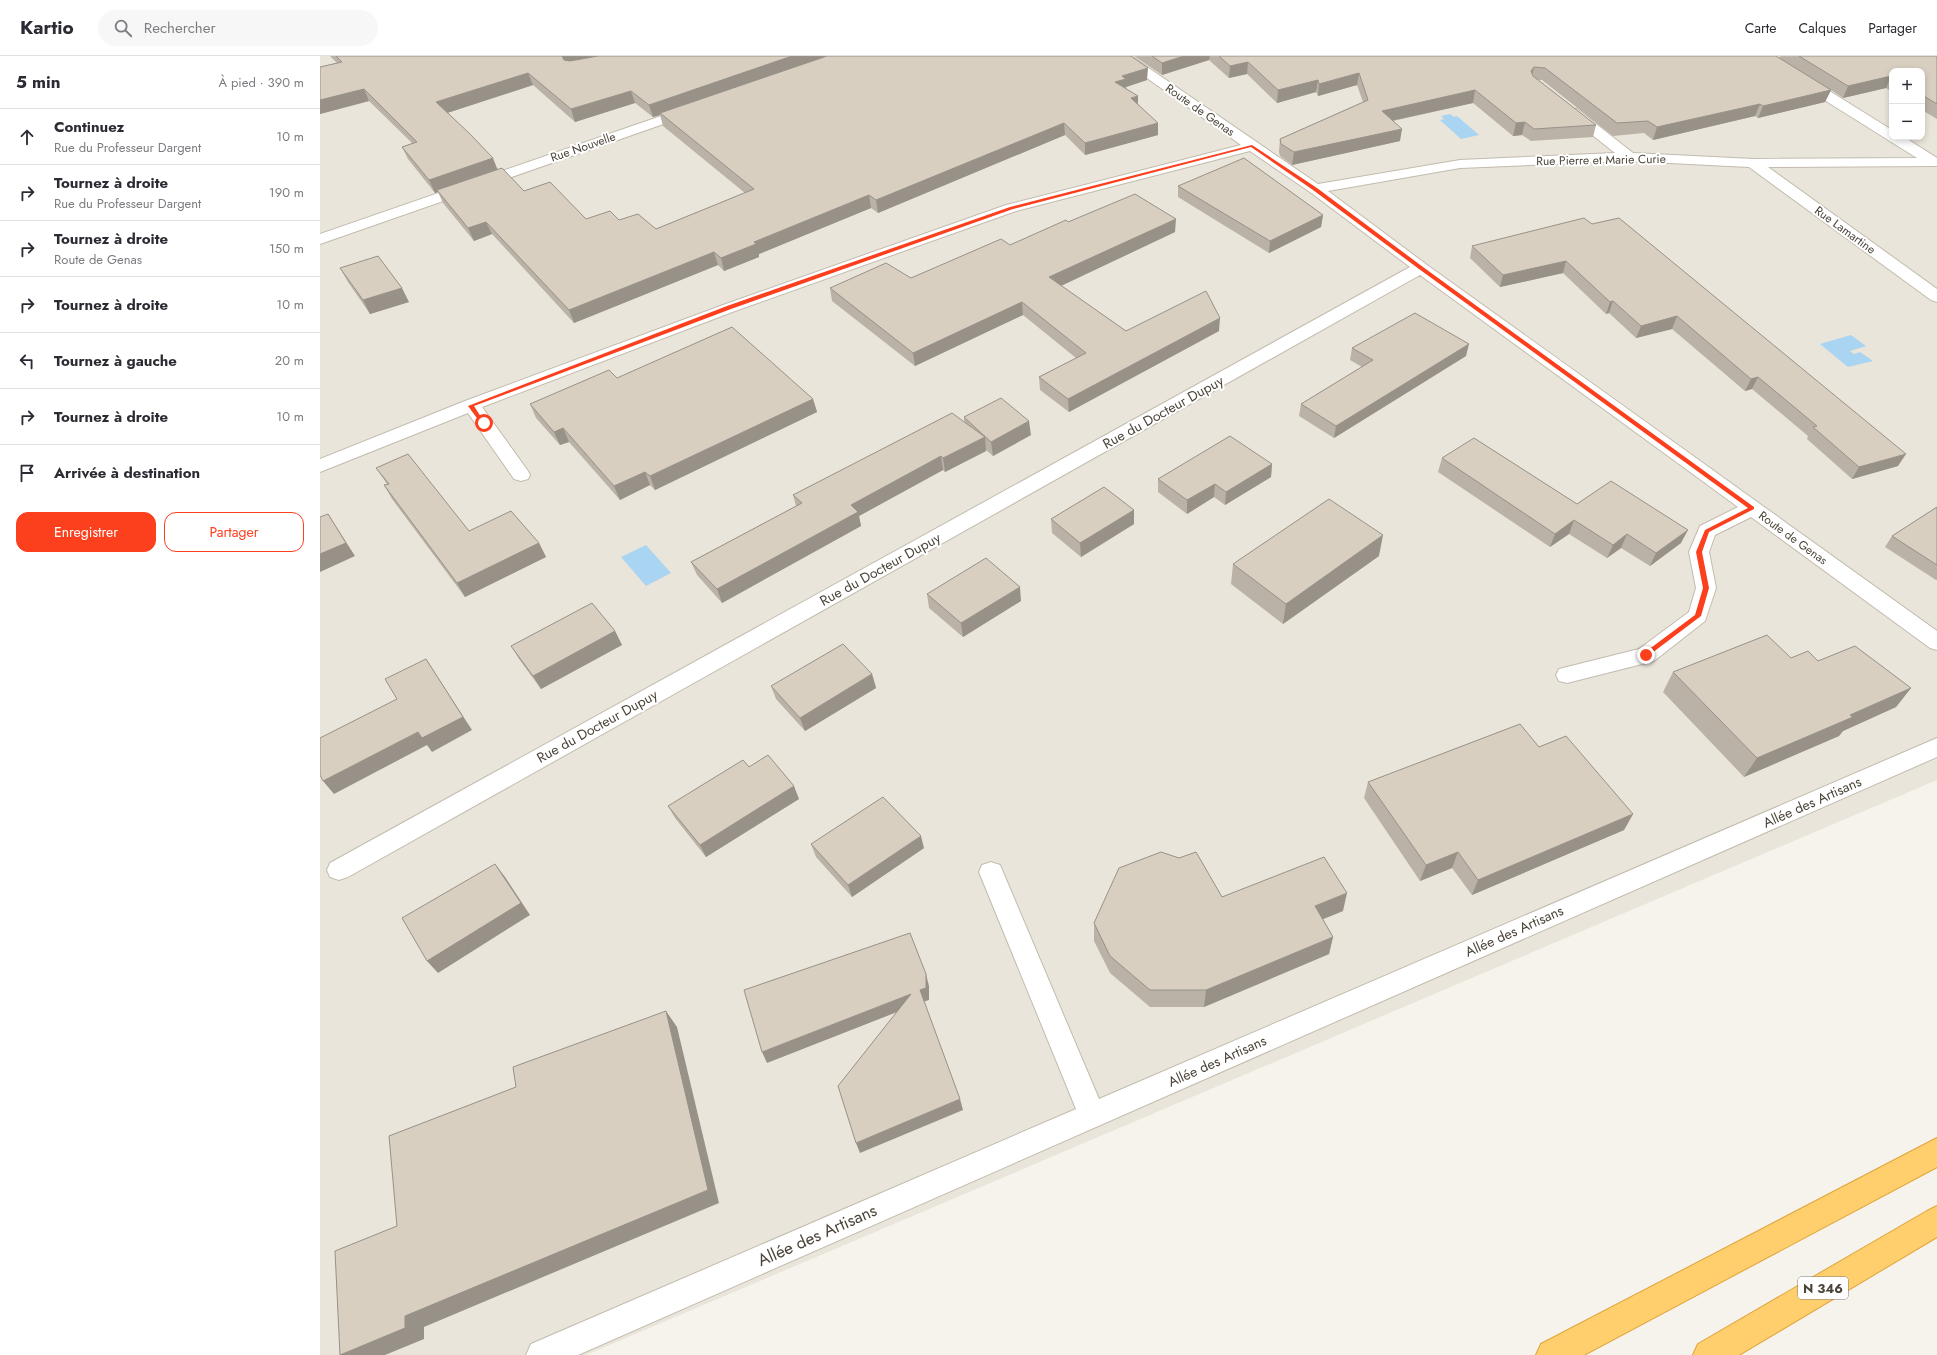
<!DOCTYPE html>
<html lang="fr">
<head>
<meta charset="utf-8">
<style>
  :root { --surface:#fff; --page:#f7f7f7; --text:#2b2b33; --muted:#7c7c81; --line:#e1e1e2; --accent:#fc3f1d }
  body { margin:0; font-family:Jost,sans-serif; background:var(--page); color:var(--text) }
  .controls { position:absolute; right:12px; top:12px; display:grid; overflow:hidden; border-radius:8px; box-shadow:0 2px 6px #0003 }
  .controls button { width:36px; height:36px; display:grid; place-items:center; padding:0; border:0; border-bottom:1px solid var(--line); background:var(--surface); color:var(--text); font:20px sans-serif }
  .stop { position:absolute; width:12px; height:12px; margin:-9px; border:3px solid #fc3f1d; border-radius:50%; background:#fff }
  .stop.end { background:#fc3f1d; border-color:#fff; box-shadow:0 1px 4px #0008 }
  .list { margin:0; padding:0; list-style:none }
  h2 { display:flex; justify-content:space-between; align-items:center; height:52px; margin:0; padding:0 16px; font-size:17px }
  h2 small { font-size:13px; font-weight:400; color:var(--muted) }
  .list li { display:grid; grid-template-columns:26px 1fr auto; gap:12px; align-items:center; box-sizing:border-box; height:56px; padding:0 16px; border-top:1px solid var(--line) }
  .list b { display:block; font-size:15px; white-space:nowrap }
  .list p { margin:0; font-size:13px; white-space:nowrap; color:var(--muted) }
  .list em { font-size:13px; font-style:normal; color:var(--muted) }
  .actions { display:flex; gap:8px; padding:12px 16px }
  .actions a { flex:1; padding:9px 0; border:1px solid var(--accent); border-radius:12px; text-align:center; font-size:14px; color:var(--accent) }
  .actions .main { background:var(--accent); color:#fff }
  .icon { flex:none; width:22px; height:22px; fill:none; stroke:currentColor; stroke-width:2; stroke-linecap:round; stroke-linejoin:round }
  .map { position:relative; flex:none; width:1617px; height:1299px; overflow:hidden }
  header { display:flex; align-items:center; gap:24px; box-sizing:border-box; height:56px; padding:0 20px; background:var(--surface); border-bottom:1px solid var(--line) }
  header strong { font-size:19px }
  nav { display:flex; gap:22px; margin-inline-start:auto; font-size:14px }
  .search { width:280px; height:36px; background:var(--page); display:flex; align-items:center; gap:10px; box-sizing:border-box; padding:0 14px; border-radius:22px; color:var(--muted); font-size:15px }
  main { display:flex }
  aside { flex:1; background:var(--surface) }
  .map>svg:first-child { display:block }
</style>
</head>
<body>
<header>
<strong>Kartio</strong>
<div class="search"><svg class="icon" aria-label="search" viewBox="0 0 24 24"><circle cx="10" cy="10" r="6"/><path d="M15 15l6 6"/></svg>Rechercher</div>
<nav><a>Carte</a><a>Calques</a><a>Partager</a></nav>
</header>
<main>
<aside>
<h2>5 min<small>À pied · 390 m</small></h2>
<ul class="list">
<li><svg class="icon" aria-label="ahead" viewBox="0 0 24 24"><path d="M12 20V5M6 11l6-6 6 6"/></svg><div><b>Continuez</b><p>Rue du Professeur Dargent</p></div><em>10 m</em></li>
<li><svg class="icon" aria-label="right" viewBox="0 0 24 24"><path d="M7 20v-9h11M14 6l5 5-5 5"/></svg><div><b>Tournez à droite</b><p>Rue du Professeur Dargent</p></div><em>190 m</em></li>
<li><svg class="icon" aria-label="right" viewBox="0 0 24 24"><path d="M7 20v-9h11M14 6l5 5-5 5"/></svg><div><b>Tournez à droite</b><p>Route de Genas</p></div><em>150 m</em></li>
<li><svg class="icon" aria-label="right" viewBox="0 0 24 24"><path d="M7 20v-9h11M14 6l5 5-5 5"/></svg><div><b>Tournez à droite</b></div><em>10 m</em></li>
<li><svg class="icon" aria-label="left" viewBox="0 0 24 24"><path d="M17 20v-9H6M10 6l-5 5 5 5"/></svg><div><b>Tournez à gauche</b></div><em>20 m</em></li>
<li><svg class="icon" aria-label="right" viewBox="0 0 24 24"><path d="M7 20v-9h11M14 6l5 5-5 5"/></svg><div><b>Tournez à droite</b></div><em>10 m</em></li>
<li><svg class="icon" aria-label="arrive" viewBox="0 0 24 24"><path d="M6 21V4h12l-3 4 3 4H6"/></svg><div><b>Arrivée à destination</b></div></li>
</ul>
<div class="actions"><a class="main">Enregistrer</a><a>Partager</a></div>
</aside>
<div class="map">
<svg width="1617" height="1299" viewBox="0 0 1617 1299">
  <rect width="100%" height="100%" fill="#f6f3ec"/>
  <path fill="#eae5da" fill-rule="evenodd" d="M0 0H1617V724L266 1299H0ZM1572 15H1602V81H1572Z"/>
  <path fill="#a9d4f2" d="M1130 58 1134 61 1137 60 1159 79 1141 83 1120 64 1124 63 1121 60Z
    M1531 279 1546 290 1530 295 1534 298 1540 296 1553 305 1528 311 1500 288Z
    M326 489 351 517 326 530 301 501Z"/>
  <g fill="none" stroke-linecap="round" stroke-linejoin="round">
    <defs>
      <path id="minor" d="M796 0H811L998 128 1140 104 1295 97 1247 59 1245 56 1247 53H1257L1313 97 1433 103 1597 102 1447 8 1445 0H1457L1458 3 1572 74V81H1584L1617 102V110L1448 111 1617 233V246L1611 244 1429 111 1309 105 1140 112 1008 135 1107 209 1617 575V594L1610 592 1431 461 1395 479 1389 496 1396 532 1385 565 1334 605 1247 627 1239 625 1236 619 1239 613 1319 593 1369 556 1376 532 1369 496 1380 470 1418 451 1100 219 28 821 19 824 10 821 7 814 10 807 1090 211 990 136 930 95 696 155 415 255 162 351 208 415 210 419 208 423 201 425 194 423 148 357 0 416V403L145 345 403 249 686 149 921 89Z
        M370 50 375 51 377 54 375 57 0 188V178Z
        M1617 682V701L258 1299H206L211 1288 756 1053 659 816 662 809 671 806 680 809 779 1043Z"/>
      <path id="highway" d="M1617 1082V1111L1264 1299H1216L1221 1288Z
        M1617 1150V1181L1419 1299H1373L1378 1288 1607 1155Z"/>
    </defs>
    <use href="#minor" stroke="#c2bbae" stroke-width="2"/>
    <use href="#highway" stroke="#e0a43c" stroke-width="2"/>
    <use href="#minor" fill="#fff" fill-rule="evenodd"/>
    <use href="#highway" fill="#ffcf6e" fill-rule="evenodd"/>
  </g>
  <path fill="#bab2a6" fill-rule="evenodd" d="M10 0H811L827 24 806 31V32L818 48 838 79 765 99 745 79 558 157 551 152 439 198V201L404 215 398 209 254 267 172 178 154 185 123 147 118 136 115 137 88 103 82 91 92 87 49 45 0 58V11L17 7ZM213 29 255 66 315 47 333 61 340 59 343 70 425 137 336 173 299 164 266 163 204 135 178 113 127 57Z
    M814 0H1456L1508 33 1459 2 1460 0H1617V63L1602 54V15H1572V36L1566 32 1523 42 1511 34 1505 46 1438 62 1435 60 1333 84 1324 77 1293 80 1222 24H1218L1276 69 1273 81 1211 85 1202 79 1193 80 1153 47 1073 65 1080 85 972 109 960 100 959 96 960 83 1043 46 1037 29 998 40 996 36 957 47 927 18 909 22 889 4 842 19Z
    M858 130 1003 159 1001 171 949 197 858 141Z
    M748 166 855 176 741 230 806 275H899L749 356 720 334 719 321 756 302 703 259 595 310 512 245 510 232 591 222 690 189Z
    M1272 168 1578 410 1532 423 1487 383 1488 380 1432 333 1425 335 1352 273 1316 282 1289 257 1286 258 1243 217 1180 231 1150 202 1152 190Z
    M20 212 89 246 50 258 28 226Z
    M1032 292 1146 300 1014 382 979 360 981 348 1042 311 1030 304Z
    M297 322 493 343 497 356 335 434 330 429 300 444 249 386 240 389 216 362 210 348Z
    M644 361 711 379 673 400 666 394V395L625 416 623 414 539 460 541 470 402 547 377 519 371 506 476 450 473 439 644 366Z
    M1122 402 1257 448 1361 487 1330 510 1301 492 1287 502 1249 478 1230 491 1118 416Z
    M952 408 951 421 905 449 894 441 867 458 838 436V423Z
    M56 412 149 475 219 487 226 501 145 541 72 443 64 429 67 428Z
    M1617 451V524H1616L1565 491 1572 480Z
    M814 454V468L761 501 732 477 731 463Z
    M1059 500 963 568 911 528 913 508Z
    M607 538 701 545 643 581 609 552Z
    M295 575 302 589 221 633 199 603 191 590Z
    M1471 602 1498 605 1591 632 1576 651 1523 675 1519 680 1424 721 1343 636 1353 616Z
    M552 618 556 632 485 675 456 643 451 630Z
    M1219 691 1313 758 1304 774 1152 839 1132 812 1100 825 1044 742 1048 726Z
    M429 711 479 743 386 801 355 762 348 750Z
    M491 788 604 792 532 841 496 801Z
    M902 841 1023 855 1003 863 1013 881 1009 898 884 951H830L790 917 774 885V867Z"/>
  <path fill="#979187" d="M242 0H289L246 11Z
    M472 0H509L340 57V59L333 61 329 49Z
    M864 0H890L889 4 842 19V7Z
    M928 6 927 18 909 22 910 10Z
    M1214 11 1211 24V15Z
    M828 12 827 24 806 31V35L795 26 802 20Z
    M208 17 213 29 121 59 116 46Z
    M1039 17 1037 29 998 40 999 28Z
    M1571 20 1566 32 1523 42 1528 30Z
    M998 24 996 36 957 47 958 34Z
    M44 33 49 45 0 58V44Z
    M1155 34 1153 47 1061 67 1062 55Z
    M1511 34 1505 46 1438 62 1443 50Z
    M311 35 315 47 255 66 251 53Z
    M818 40V52L811 42Z
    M1440 48 1435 60 1333 84 1337 71Z
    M1205 66 1202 79 1193 80 1196 67Z
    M744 67 745 79 558 157 556 144Z
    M838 67V79L765 99V87Z
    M1082 73 1080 85 972 109 974 96Z
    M173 102 178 115 117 134 118 136 115 137 109 124Z
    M549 139 551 152 439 198V201L404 215 401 202 434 186Z
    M1003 159 1001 171 949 197 950 185Z
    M856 163 855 176 730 235 729 221Z
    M166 166 172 178 154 185 148 172Z
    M394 196 398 209 254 267 249 254Z
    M1246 205 1243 217 1180 231 1183 219Z
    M82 232 89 246 50 258 43 244Z
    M1293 245 1289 257 1286 258 1290 246Z
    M702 246 703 259 595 310 593 297Z
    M1357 260 1352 273 1316 282 1321 270Z
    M900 262 899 275 749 356 748 343Z
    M1149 288 1146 300 1014 382 1016 370Z
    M1438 321 1432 333 1425 335 1431 323Z
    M493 343 497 356 335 434 330 420Z
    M709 365 711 379 673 400 671 386Z
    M243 372 249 386 240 389 234 376Z
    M665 381 666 395 625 416 623 402Z
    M1586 398 1578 410 1532 423 1539 411Z
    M621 400 623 414 539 460 541 470 402 547 397 533 531 449Z
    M952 408 951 421 905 449 906 436Z
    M325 416 330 429 300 444 294 430Z
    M895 428 894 441 867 458V444Z
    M814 454V468L761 501 760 487Z
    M8 458 35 500 0 516V498Z
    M1254 464 1249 478 1230 491 1235 478Z
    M1368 474 1361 487 1330 510 1336 497Z
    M1307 478 1301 492 1287 502 1293 489Z
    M1063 479 1059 500 963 568 966 548Z
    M219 487 226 501 145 541 137 527Z
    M700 531 701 545 643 581 641 567Z
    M295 575 302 589 221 633 213 620Z
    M106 603 152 674 112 696 107 689 14 738 3 725 98 676Z
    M552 618 556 632 485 675 480 662Z
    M1591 632 1576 651 1523 675 1519 680 1424 721 1437 702 1530 659Z
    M474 730 479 743 386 801 380 789Z
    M1313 758 1304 774 1152 839 1158 824Z
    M601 780 604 792 532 841 528 829Z
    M1138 796 1132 812 1100 825 1106 809Z
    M175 808 185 821 210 859 118 917 107 905Z
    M1027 837 1023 855 991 868 995 850Z
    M1013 881 1009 898 884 951 886 934Z
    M606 918 609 930V944L603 946 600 934Z
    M591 938 595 949 447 1007 442 996Z
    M346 955 357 971 399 1147 104 1271V1283L65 1299H20L85 1260Z
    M640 1043 643 1054 540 1097 536 1087Z"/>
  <path fill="#d8cfc1" stroke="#979187" d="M16 0H242L244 4 250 5 278 0H472L329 49 311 35 251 53 208 17 116 46 149 77 173 102 109 124 82 91 97 86 44 33 0 44V11L22 6Z
    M507 0H811L828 12 802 20 806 23 795 26 818 40 811 42 838 67 765 87 744 67 556 144 549 139 434 186 436 188 401 202 394 196 249 254 166 166 148 172 117 134 182 112 204 135 230 126 266 163 290 155 299 164 318 158 336 173 434 133 340 57Z
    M832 0H864L842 7Z
    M899 0H1456L1511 34 1443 50 1440 48 1337 71 1328 65 1297 67 1225 12 1214 11 1211 15 1213 20 1276 69 1214 73 1205 66 1196 67 1155 34 1062 55 1082 73 974 96 961 88 960 83 1048 44 1039 17 999 28 998 24 958 34 928 6 910 10Z
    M1479 0H1617V48L1602 39V15H1572V21L1571 20 1528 30Z
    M924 102 1003 159 950 185 858 130Z
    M815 138 856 163 729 221 806 275 886 235 900 262 748 343 719 321 766 297 702 246 593 297 510 232 566 207 591 222 681 183 690 189 746 164 748 166Z
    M1264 162 1272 168 1299 162 1586 398 1539 411 1493 371 1497 370 1438 321 1431 323 1357 260 1321 270 1293 245 1290 246 1246 205 1183 219 1152 190Z
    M58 200 82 232 43 244 20 212Z
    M1095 257 1149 288 1016 370 981 348 1053 304 1032 292Z
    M412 271 493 343 330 420 325 416 294 430 243 372 234 376 210 348 289 314 297 322Z
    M681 342 709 365 671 386 644 361Z
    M632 357 665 381 623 402 621 400 531 449 538 456 397 533 371 506 482 447 473 439Z
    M910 380 952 408 906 436 895 428 867 444 838 423Z
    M1154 382 1257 448 1291 425 1368 474 1336 497 1307 478 1293 489 1254 464 1235 478 1122 402Z
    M88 398 149 475 191 455 219 487 137 527 64 429 69 428 56 412Z
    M784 431 814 454 760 487 731 463Z
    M1009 443 1063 479 966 548 913 508Z
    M1617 451V509L1572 480Z
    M8 458 26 487 0 498V461Z
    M666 502 700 531 641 567 607 538Z
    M272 547 295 575 213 620 191 590Z
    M1447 579 1471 602 1488 595 1498 605 1535 590 1591 632 1530 659 1533 661 1437 702 1353 616Z
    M523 588 552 618 480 662 451 630Z
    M106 603 143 661 102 682 98 676 3 725 0 719V682L77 643 65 623Z
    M1200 668 1219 691 1246 680 1313 758 1158 824 1138 796 1106 809 1048 726Z
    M448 699 474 730 380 789 348 750 423 704 429 711Z
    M563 741 601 780 528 829 491 788Z
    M841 796 859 802 876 796 902 841 1004 801 1027 837 995 850 1013 881 886 934H830L790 900 774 867 799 812Z
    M175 808 201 847 107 905 82 862Z
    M590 877 606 918V932L600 934 640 1043 536 1087 518 1030 591 938 442 996 424 934Z
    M346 955 388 1134 85 1260V1272L20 1299 15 1195 77 1170 69 1080 196 1031 193 1011Z"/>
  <path fill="#fc3f1d" d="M932 89 997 132 1103 211 1434 451V453L1389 476 1382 496 1389 532 1381 560 1328 600H1324V597L1375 559 1383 532 1376 496 1385 474 1428 452 1099 213 993 134 931 91 693 153 411 253 154 350 166 369H162L148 350 407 250 690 151Z"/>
  <g text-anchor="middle" stroke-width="4" stroke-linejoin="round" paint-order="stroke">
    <g font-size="12" fill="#4b4439" stroke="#fff">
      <text transform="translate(880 54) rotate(35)" y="4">Route de Genas</text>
      <text transform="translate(263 91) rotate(-19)" y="4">Rue Nouvelle</text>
      <text transform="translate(1281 104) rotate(-1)" y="4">Rue Pierre et Marie Curie</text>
      <text transform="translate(1525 174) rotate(36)" y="4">Rue Lamartine</text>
      <text transform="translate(1473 482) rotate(36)" y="4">Route de Genas</text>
    </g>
    <rect fill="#fff" stroke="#817c74" stroke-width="1" x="1478" y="1221" width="50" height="22" rx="3"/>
    <g font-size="13" font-weight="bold" fill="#4b4439">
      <text x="1503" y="1237">N 346</text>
    </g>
    <g font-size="14" fill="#4b4439" stroke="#fff">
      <text transform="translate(843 356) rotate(-29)" y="5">Rue du Docteur Dupuy</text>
      <text transform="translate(560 513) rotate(-29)" y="5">Rue du Docteur Dupuy</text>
      <text transform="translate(277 670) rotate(-29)" y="5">Rue du Docteur Dupuy</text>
      <text transform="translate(1492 746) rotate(-24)" y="5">Allée des Artisans</text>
      <text transform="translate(1194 875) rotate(-24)" y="5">Allée des Artisans</text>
      <text transform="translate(897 1005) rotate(-24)" y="5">Allée des Artisans</text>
    </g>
    <g font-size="17" fill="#4b4439" stroke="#fff">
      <text transform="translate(497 1179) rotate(-24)" y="6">Allée des Artisans</text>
    </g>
  </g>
</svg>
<div class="controls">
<button>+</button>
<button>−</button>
</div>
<div class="stop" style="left:164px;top:367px"></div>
<div class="stop end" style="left:1326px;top:599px"></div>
</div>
</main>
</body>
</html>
